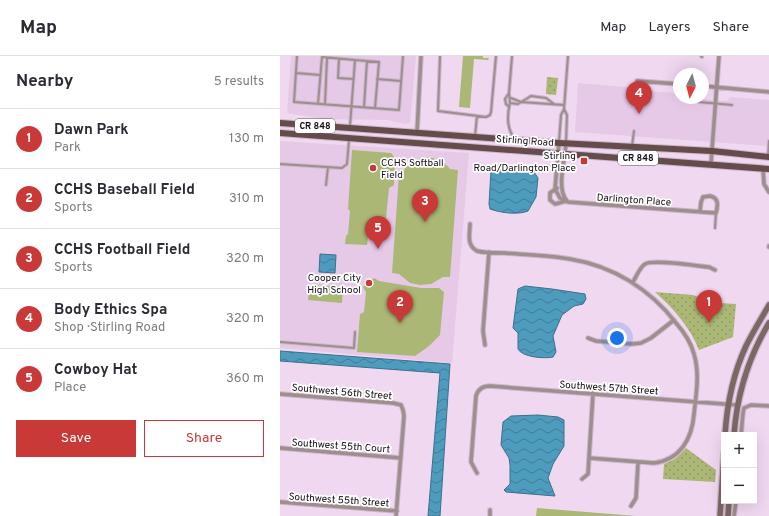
<!DOCTYPE html>
<html lang="en">
<head>
<meta charset="utf-8">
<style>
  :root { --surface:#fff; --page:#f2f2f3; --text:#2b2b33; --muted:#7c7c81; --line:#e1e1e2; --accent:#c83937 }
  body { margin:0; font-family:Overpass,sans-serif; background:var(--page); color:var(--text) }
  .controls { position:absolute; right:12px; bottom:12px; display:grid; overflow:hidden; border-radius:0px; box-shadow:0 4px 16px #0002 }
  .controls button { width:36px; height:36px; display:grid; place-items:center; padding:0; border:0; border-bottom:1px solid var(--line); background:var(--surface); color:var(--text); font:20px sans-serif }
  .compass { position:absolute; left:393px; top:12px; width:36px; height:36px; border-radius:50%; background:var(--surface); box-shadow:0 4px 16px #0002; rotate:186deg }
  .you { position:absolute; left:337px; top:282px; width:14px; height:14px; margin:-10px; border:3px solid #fff; border-radius:50%; background:#1a73e8; box-shadow:0 0 0 6px #1a73e833 }
  .badge { display:grid; place-items:center; width:26px; height:26px; border-radius:50%; background:var(--accent); color:#fff; font-size:13px; font-weight:700 }
  .pin { position:absolute; translate:-50% -33px; filter:drop-shadow(0 1px 2px #0008) }
  .pin::after { content:''; position:absolute; top:21px; width:14px; height:12px; background:inherit; clip-path:polygon(0 0,100% 0,50% 100%) }
  .list { margin:0; padding:0; list-style:none }
  h2 { display:flex; justify-content:space-between; align-items:center; height:52px; margin:0; padding:0 16px; font-size:17px }
  h2 small { font-size:13px; font-weight:400; color:var(--muted) }
  .list li { display:grid; grid-template-columns:26px 1fr auto; gap:12px; align-items:center; box-sizing:border-box; height:60px; padding:0 16px; border-top:1px solid var(--line) }
  .list b { display:block; font-size:15px; white-space:nowrap }
  .list p { margin:0; font-size:13px; white-space:nowrap; color:var(--muted) }
  .list em { font-size:13px; font-style:normal; color:var(--muted) }
  .actions { display:flex; gap:8px; padding:12px 16px }
  .actions a { flex:1; padding:9px 0; border:1px solid var(--accent); border-radius:0px; text-align:center; font-size:14px; color:var(--accent) }
  .actions .main { background:var(--accent); color:#fff }
  .map { position:relative; flex:none; width:489px; height:460px; overflow:hidden }
  header { display:flex; align-items:center; gap:24px; box-sizing:border-box; height:56px; padding:0 20px; background:var(--surface); border-bottom:1px solid var(--line) }
  header strong { font-size:19px }
  nav { display:flex; gap:22px; margin-inline-start:auto; font-size:14px }
  main { display:flex }
  aside { flex:1; background:var(--surface) }
  .map>svg:first-child { display:block }
</style>
</head>
<body>
<header>
<strong>Map</strong>
<nav><a>Map</a><a>Layers</a><a>Share</a></nav>
</header>
<main>
<aside>
<h2>Nearby<small>5 results</small></h2>
<ul class="list">
<li><span class="badge">1</span><div><b>Dawn Park</b><p>Park</p></div><em>130 m</em></li>
<li><span class="badge">2</span><div><b>CCHS Baseball Field</b><p>Sports</p></div><em>310 m</em></li>
<li><span class="badge">3</span><div><b>CCHS Football Field</b><p>Sports</p></div><em>320 m</em></li>
<li><span class="badge">4</span><div><b>Body Ethics Spa</b><p>Shop · Stirling Road</p></div><em>320 m</em></li>
<li><span class="badge">5</span><div><b>Cowboy Hat</b><p>Place</p></div><em>360 m</em></li>
</ul>
<div class="actions"><a class="main">Save</a><a>Share</a></div>
</aside>
<div class="map">
<svg width="489" height="460" viewBox="0 0 489 460">
  <defs>
    <pattern id="park-dots" width="8" height="8" patternUnits="userSpaceOnUse"><rect width="8" height="8" fill="#aab775"/><path d="M2 2h.1M6 6h.1" fill="none" stroke="#919c64" stroke-width="1.8" stroke-linecap="round"/></pattern>
    <pattern id="water-waves" width="16" height="10" patternUnits="userSpaceOnUse"><rect width="16" height="10" fill="#4e9cbd"/><path d="M0 5q4-4 8 0t8 0" fill="none" stroke="#3f7d98"/></pattern>
  </defs>
  <rect width="100%" height="100%" fill="#f0d8f1"/>
  <path fill="#e6c9e7" d="M11 0H136L130 67 125 68 108 64 42 63 7 57Z
    M298 27 346 31 350 34 358 36 365 35 399 37V42H423V39V43L447 45 450 41 489 44V90L295 76Z
    M0 85 189 97 172 307 0 292Z"/>
  <path fill="#aab775" d="M183 0H203V2H209L208 4 194 3 190 52 179 51Z
    M72 94 111 97 115 102 114 129 109 132 104 182 88 181 87 189 65 188 66 180 68 178 70 155 68 153Z
    M146 101C156 102 164 105 170 113L178 114 170 221H163L151 228 140 229 130 227 119 218 112 217 119 119H121C126 109 134 103 146 101Z
    M94 222 99 225 141 232H159L164 236 160 279 149 290 135 300 77 296 80 258 84 256 86 236 83 231Z
    M30 229 63 231 62 247 28 244Z
    M257 452 356 460H256Z"/>
  <path fill="url(#park-dots)" d="M267 21 278 22 276 39 266 38Z
    M375 236 413 239 424 243V246L456 248 453 281 419 294C410 271 393 252 375 236Z
    M406 392 436 414 435 426 383 423 384 408 395 403Z"/>
  <path fill="url(#water-waves)" stroke="#3c708a" d="M217 112 254 116 258 122 256 141 248 155C238 159 221 157 210 153L209 148 211 115Z
    M40 198 56 199 55 217 39 216Z
    M245 230 272 233 305 238 306 243 303 248 294 250 282 259 273 280 276 296 273 301C264 303 242 301 238 293V277L233 272 238 233Z
    M0 295 170 308 160 460H148L160 317 0 305Z
    M258 359 278 361 284 364V390L273 408 268 422 275 440 226 436 224 434 230 428V409L229 402 221 389 223 366 231 360Z"/>
  <g fill="none" stroke-linecap="round" stroke-linejoin="round">
    <defs>
      <path id="lane" d="M17 0 14 46 119 54 123 0
        M160 0 158 55 206 61 210 59 211 56 216 0
        M232 0 229 37 230 47 238 48 251 40 266 42 274 48
        M421 0 422 1
        M59 3 58 22 73 23
        M75 4 99 6 95 52
        M16 17 40 19
        M97 23 121 25
        M231 42 241 46 284 49
        M419 46 452 49
        M230 47C227 59 226 71 234 82
        M38 48 42 1 75 4 70 70
        M45 48 47 2
        M84 51 87 5
        M229 51 226 48 225 43 229 37
        M284 53 287 59 286 87
        M195 80 197 60
        M279 86 281 59 284 53 288 0
        M352 90 354 75
        M488 100 489 85
        M0 108 62 112 67 108 69 84
        M46 129 48 111
        M435 172 436 157
        M0 286 74 292 75 276"/>
      <path id="street" d="M357 25 399 28
        M423 30 489 36
        M137 77 141 0
        M279 87 275 133 280 142 288 146 436 157C438 149 439 142 430 140L423 141 421 146 420 155
        M286 87C285 104 276 133 287 145
        M431 107 439 0
        M483 112 484 128 489 136
        M277 132 270 137V144L275 148 286 145
        M190 168C190 178 186 189 197 195 205 197 215 197 224 197 246 199 268 199 290 203 333 210 370 233 396 267 404 276 411 287 414 298 420 318 416 339 414 358 412 383 400 404 374 407L309 402
        M489 190V191
        M353 226C356 221 360 211 365 208 373 203 417 210 429 211L435 214
        M308 282 316 285 352 288 361 287 371 282 394 264
        M205 289 203 275 209 196
        M0 338 113 347 121 349 123 354 124 360 116 460
        M461 379 463 357 464 352 471 349 489 350
        M0 392 121 402
        M197 417 191 406 196 340C198 333 203 330 210 330L457 349
        M302 423 308 418 313 337
        M0 446 117 455
        M351 450 356 442 358 407
        M210 460V454
        M454 460 456 445"/>
      <path id="secondary" d="M445 379C447 348 453 318 466 290 473 276 481 263 489 249
        M454 379C457 338 468 302 489 267
        M440 460 444 398
        M448 460 449 445"/>
      <path id="primary" d="M0 67 279 87 432 95 489 101
        M0 77 489 113"/>
    </defs>
    <use href="#lane" stroke="#ccb7cd" stroke-width="4"/>
    <use href="#street" stroke="#ccb7cd" stroke-width="5.5"/>
    <use href="#secondary" stroke="#ccb7cd" stroke-width="8"/>
    <use href="#primary" stroke="#ccb7cd" stroke-width="8"/>
    <use href="#lane" stroke="#9e8e8d" stroke-width="2"/>
    <use href="#street" stroke="#9e8e8d" stroke-width="3.5"/>
    <use href="#secondary" stroke="#7d6765" stroke-width="5.5"/>
    <use href="#primary" stroke="#654b49" stroke-width="6"/>
  </g>
  <g fill="#c83937" stroke="#fff" stroke-width="1.5">
    <rect x="300" y="101" width="8" height="8" rx="2"/>
    <circle cx="93" cy="112" r="4"/>
    <circle cx="89" cy="227" r="4"/>
  </g>
  <g text-anchor="middle" stroke-width="3.5" stroke-linejoin="round" paint-order="stroke">
    <g fill="#fff" stroke="#59545a" stroke-width="1">
      <rect x="15" y="63" width="40" height="14" rx="3"/>
      <rect x="338" y="95" width="40" height="14" rx="3"/>
    </g>
    <g font-size="9" font-weight="bold" fill="#120b13">
      <text x="35" y="73">CR 848</text>
      <text x="358" y="105">CR 848</text>
    </g>
    <g font-size="10" fill="#120b13" stroke="#fff">
      <text transform="translate(245 84) rotate(4)" y="4">Stirling Road</text>
      <text transform="translate(354 143) rotate(4)" y="4">Darlington Place</text>
      <text transform="translate(329 331) rotate(4)" y="4">Southwest 57th Street</text>
      <text transform="translate(62 335) rotate(5)" y="4">Southwest 56th Street</text>
      <text transform="translate(61 389) rotate(4)" y="4">Southwest 55th Court</text>
      <text transform="translate(59 443) rotate(4)" y="4">Southwest 55th Street</text>
    </g>
    <g font-size="10" fill="#120b13" stroke="#fff" text-anchor="end">
      <text x="296" y="103">Stirling<tspan x="296" dy="12">Road/Darlington Place</tspan></text>
      <text x="101" y="110" text-anchor="start">CCHS Softball<tspan x="101" dy="12">Field</tspan></text>
      <text x="81" y="225">Cooper City<tspan x="81" dy="12">High School</tspan></text>
    </g>
  </g>
</svg>
<div class="controls">
<button>+</button>
<button>−</button>
</div>
<svg class="compass" viewBox="-18 -18 36 36"><path d="M0-13l5 13h-10z" fill="#e53935"/><path d="M0 13l5-13h-10z" fill="#7c7c81"/></svg>
<div class="you"></div>
<div class="pin badge" style="left:429px;top:267px">1</div>
<div class="pin badge" style="left:120px;top:267px">2</div>
<div class="pin badge" style="left:145px;top:166px">3</div>
<div class="pin badge" style="left:359px;top:58px">4</div>
<div class="pin badge" style="left:98px;top:193px">5</div>
</div>
</main>
</body>
</html>
